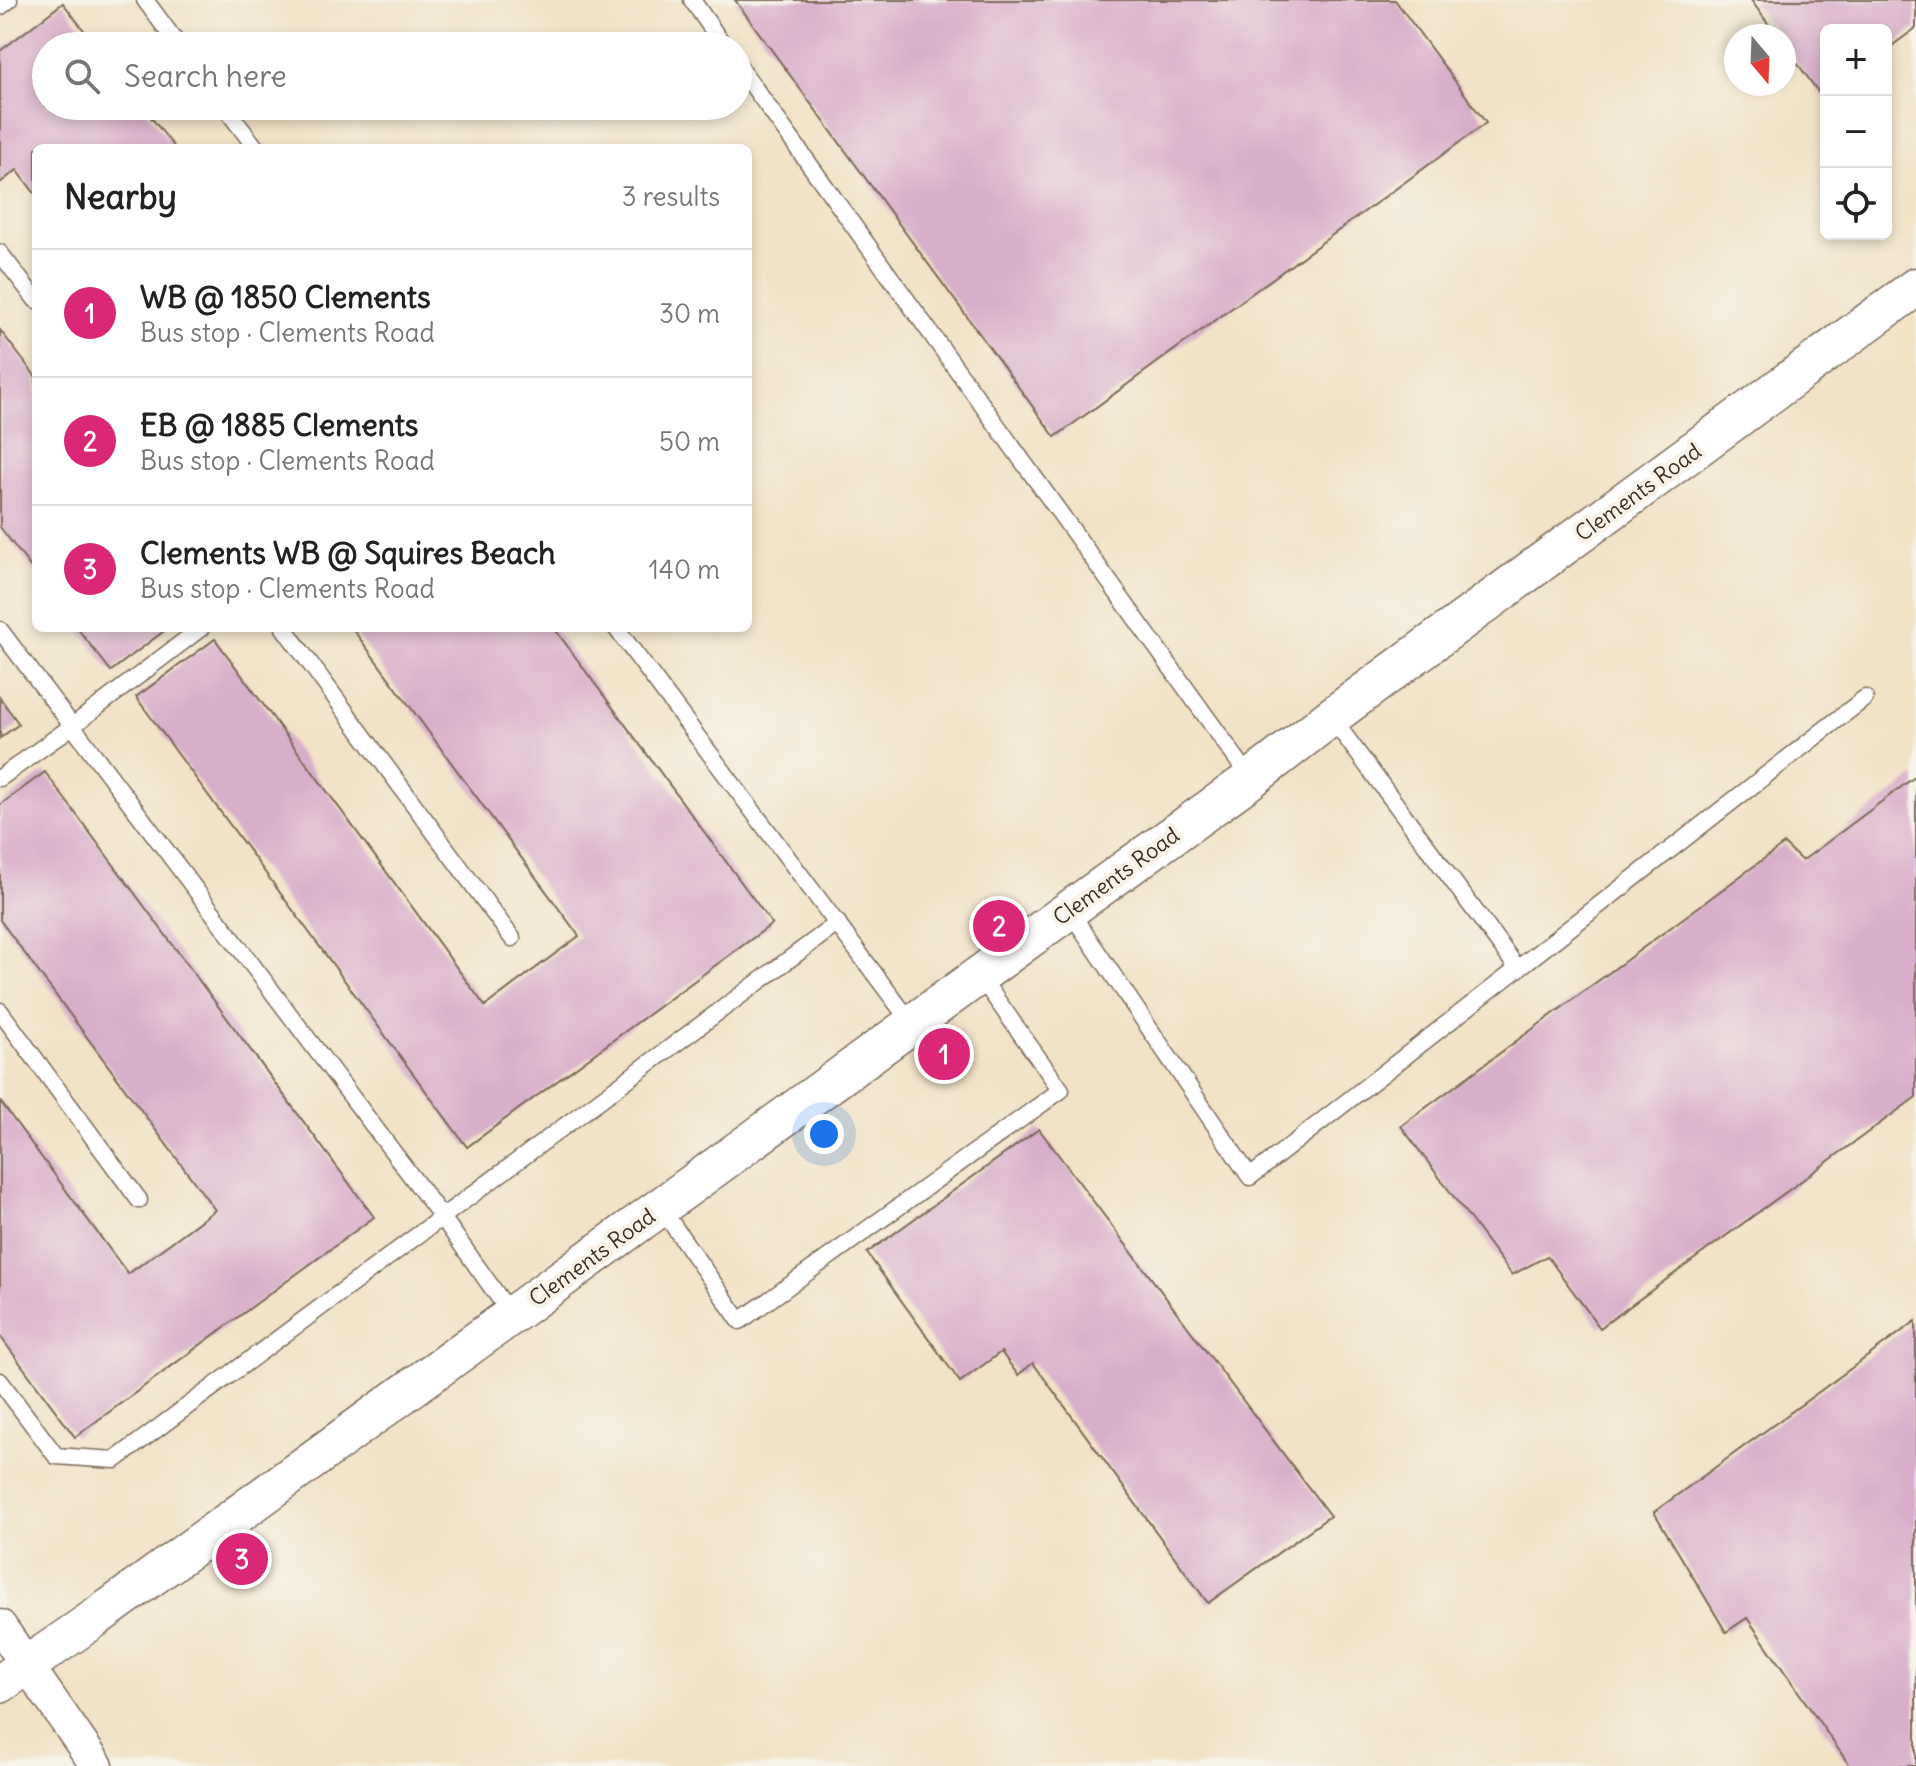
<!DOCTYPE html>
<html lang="en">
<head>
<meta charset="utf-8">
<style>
  :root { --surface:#fff; --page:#f2f2f2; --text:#222; --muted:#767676; --line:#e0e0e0; --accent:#db2777 }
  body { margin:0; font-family:Delius,sans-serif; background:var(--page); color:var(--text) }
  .controls { position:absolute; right:24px; top:24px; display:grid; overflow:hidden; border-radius:12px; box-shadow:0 4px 12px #0003 }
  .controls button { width:72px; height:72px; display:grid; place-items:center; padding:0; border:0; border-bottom:2px solid var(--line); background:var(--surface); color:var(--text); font:40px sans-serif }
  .compass { position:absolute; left:1724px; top:24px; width:72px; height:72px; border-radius:50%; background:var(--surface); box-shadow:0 4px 12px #0003; rotate:161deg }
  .you { position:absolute; left:824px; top:1134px; width:28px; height:28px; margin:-20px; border:6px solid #fff; border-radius:50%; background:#1a73e8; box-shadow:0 0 0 12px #1a73e833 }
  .badge { display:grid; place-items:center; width:52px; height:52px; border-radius:50%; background:var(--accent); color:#fff; font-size:26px; font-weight:700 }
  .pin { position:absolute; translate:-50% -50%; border:4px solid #fff; box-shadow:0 2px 8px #0006 }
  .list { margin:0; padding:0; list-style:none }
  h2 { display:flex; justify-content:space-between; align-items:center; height:104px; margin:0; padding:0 32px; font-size:34px }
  h2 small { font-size:26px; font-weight:400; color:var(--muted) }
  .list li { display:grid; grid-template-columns:52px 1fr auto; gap:24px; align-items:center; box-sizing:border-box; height:128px; padding:0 32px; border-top:2px solid var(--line) }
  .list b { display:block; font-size:30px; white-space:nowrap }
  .list p { margin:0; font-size:26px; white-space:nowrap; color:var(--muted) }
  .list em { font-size:26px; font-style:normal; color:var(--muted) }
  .icon { flex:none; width:44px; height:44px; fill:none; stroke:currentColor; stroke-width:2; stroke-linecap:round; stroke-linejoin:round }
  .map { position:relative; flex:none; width:1916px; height:1766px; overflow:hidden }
  .search { position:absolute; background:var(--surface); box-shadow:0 4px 12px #0003; left:32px; top:32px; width:720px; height:88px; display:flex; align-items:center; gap:20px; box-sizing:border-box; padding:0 28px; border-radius:44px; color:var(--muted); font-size:30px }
  .panel { position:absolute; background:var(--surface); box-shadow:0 4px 12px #0003; left:32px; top:144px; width:720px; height:488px; border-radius:12px }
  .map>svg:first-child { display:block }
</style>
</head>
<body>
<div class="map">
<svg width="1916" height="1766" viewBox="0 0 1916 1766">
  <rect width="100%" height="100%" fill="#f7f3e8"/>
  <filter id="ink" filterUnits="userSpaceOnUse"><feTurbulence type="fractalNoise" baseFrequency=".0125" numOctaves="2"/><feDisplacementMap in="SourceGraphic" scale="16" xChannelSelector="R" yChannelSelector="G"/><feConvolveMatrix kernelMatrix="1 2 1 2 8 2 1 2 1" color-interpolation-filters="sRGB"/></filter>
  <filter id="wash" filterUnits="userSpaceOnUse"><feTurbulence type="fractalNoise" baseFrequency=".006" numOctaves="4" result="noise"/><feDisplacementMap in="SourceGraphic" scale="32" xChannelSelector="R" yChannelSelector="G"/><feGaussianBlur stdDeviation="1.8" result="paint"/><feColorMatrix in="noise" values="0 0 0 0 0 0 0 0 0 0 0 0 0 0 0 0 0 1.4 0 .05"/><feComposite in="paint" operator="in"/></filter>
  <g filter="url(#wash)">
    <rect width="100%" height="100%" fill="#f2e2c6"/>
    <g id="blocks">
      <path fill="#d8aecb" d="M735 0H1395L1486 123 1055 437Z
        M1751 0H1916V28L1886 50V30H1826V94L1822 97 1784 45V36H1777Z
        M63 3 96 46H46V106H142L175 148H36V195L17 170 0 183V51Z
        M0 330 36 377V574L0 527Z
        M77 628H168L111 671Z
        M352 628H554L772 924 467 1147 136 697 215 639 485 1006 579 936Z
        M0 698 19 724 0 738Z
        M45 772 374 1217 75 1437 0 1336V1101L128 1274 215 1210 0 920V805Z
        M1916 776V1097L1600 1328 1547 1256 1512 1275 1401 1126 1784 844 1802 861Z
        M1039 1129 1330 1516 1208 1603 1033 1363 1018 1375 1001 1352 960 1382 867 1253Z
        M1916 1321V1766H1850L1747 1618 1726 1632 1654 1512Z"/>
    </g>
  </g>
  <g filter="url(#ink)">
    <use href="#blocks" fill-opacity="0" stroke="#7b6a59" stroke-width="2"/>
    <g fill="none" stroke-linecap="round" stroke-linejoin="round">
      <defs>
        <path id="service" d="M145 0 179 46
          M692 0 724 46
          M0 7 9 0
          M738 65 1251 779
          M224 106 256 148
          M0 253 36 300
          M284 628 512 938
          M616 628 912 1024
          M0 630 442 1217 512 1316
          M1331 717 1518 969
          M0 778 71 727 201 628
          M1069 910 1250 1177 1865 698
          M0 1011 139 1200
          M661 1208 740 1321 1061 1090 979 975
          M0 1381 56 1456 115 1460 838 923"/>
        <path id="minor" d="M0 1626 97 1766"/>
        <path id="tertiary" d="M0 1684 94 1619 1069 910 1251 779 1331 717 1916 287"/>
      </defs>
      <use href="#service" stroke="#7b6a59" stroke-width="19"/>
      <use href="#minor" stroke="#7b6a59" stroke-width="35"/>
      <use href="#tertiary" stroke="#7b6a59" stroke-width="41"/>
      <use href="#service" stroke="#fff" stroke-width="16"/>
      <use href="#minor" stroke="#fff" stroke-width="32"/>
      <use href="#tertiary" stroke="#fff" stroke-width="38"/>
    </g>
  </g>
  <g text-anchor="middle" stroke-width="8" stroke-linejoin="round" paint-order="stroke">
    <g font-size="22" fill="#3b2a1e" stroke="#f7f3e8">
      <text transform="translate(1638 492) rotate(-36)" y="8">Clements Road</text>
      <text transform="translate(1116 876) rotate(-36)" y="8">Clements Road</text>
      <text transform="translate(592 1257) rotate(-36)" y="8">Clements Road</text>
    </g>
  </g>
</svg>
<div class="controls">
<button>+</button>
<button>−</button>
<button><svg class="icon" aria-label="locate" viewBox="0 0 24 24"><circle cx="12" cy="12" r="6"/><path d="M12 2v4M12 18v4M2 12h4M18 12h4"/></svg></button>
</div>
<svg class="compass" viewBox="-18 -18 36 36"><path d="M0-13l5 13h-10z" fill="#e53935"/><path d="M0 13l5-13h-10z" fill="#767676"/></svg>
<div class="you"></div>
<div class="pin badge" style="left:944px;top:1054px">1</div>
<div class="pin badge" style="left:999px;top:926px">2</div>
<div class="pin badge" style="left:242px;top:1559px">3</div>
<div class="search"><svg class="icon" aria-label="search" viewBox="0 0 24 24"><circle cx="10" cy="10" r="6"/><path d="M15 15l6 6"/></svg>Search here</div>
<section class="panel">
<h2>Nearby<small>3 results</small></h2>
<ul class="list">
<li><span class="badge">1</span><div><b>WB @ 1850 Clements</b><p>Bus stop · Clements Road</p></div><em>30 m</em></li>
<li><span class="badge">2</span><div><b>EB @ 1885 Clements</b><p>Bus stop · Clements Road</p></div><em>50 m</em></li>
<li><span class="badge">3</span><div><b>Clements WB @ Squires Beach</b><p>Bus stop · Clements Road</p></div><em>140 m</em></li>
</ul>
</section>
</div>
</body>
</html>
